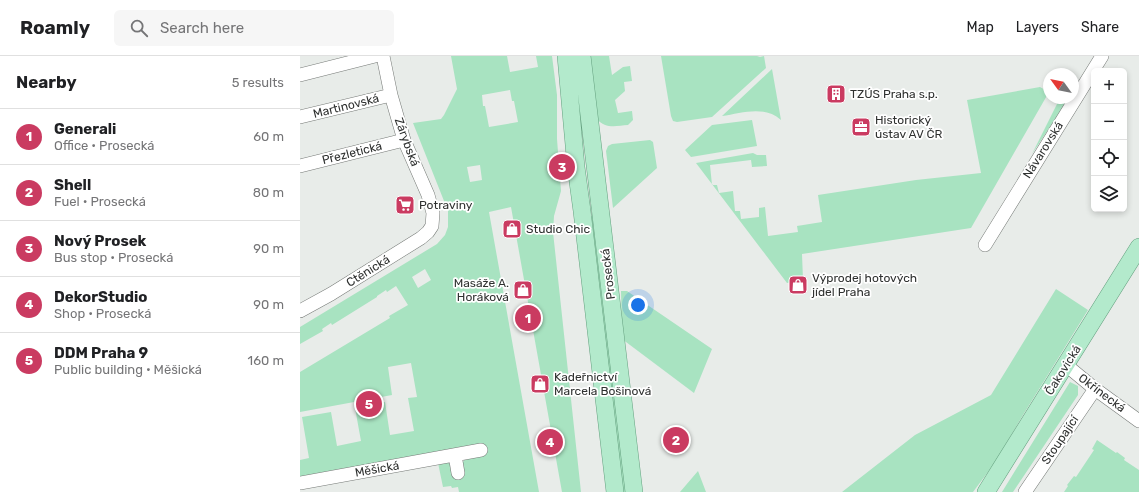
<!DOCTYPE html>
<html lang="en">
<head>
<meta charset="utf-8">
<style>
  :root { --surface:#fff; --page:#f6f6f6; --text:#202124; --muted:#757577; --line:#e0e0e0; --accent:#ca3b61 }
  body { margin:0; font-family:Rubik,sans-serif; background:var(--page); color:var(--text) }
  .controls { position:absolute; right:12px; top:12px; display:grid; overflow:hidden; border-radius:6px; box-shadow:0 2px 6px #0003 }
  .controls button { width:36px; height:36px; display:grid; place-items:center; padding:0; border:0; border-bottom:1px solid var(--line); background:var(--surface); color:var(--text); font:20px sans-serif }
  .compass { position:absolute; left:743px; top:12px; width:36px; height:36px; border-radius:50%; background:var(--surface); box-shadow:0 2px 6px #0003; rotate:303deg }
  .you { position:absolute; left:338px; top:249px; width:14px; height:14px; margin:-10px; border:3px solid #fff; border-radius:50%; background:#1a73e8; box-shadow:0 0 0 6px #1a73e833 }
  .badge { display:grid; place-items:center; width:26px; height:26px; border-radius:50%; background:var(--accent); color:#fff; font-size:13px; font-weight:700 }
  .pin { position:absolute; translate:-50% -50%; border:2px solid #fff; box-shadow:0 1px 4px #0006 }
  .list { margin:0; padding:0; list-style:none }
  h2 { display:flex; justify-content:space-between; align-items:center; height:52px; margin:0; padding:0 16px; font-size:17px }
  h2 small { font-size:13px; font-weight:400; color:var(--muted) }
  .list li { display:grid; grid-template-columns:26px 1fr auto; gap:12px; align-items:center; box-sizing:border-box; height:56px; padding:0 16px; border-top:1px solid var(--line) }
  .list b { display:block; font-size:15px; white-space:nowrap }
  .list p { margin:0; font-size:13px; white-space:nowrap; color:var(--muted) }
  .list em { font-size:13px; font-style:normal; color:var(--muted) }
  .icon { flex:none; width:22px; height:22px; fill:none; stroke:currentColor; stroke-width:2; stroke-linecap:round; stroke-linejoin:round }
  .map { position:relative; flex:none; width:839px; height:436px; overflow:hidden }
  header { display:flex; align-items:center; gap:24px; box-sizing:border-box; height:56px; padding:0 20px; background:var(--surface); border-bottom:1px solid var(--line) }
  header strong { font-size:19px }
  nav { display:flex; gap:22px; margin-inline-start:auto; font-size:14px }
  .search { width:280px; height:36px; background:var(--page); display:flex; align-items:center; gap:10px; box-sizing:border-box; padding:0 14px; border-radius:6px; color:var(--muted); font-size:15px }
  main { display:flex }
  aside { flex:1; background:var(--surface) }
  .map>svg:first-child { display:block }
</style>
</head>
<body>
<header>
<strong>Roamly</strong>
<div class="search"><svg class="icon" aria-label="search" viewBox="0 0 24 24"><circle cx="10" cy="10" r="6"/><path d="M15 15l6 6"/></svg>Search here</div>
<nav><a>Map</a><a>Layers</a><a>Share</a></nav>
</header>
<main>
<aside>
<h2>Nearby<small>5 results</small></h2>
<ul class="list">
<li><span class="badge">1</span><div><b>Generali</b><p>Office · Prosecká</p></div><em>60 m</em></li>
<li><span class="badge">2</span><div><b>Shell</b><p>Fuel · Prosecká</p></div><em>80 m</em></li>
<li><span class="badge">3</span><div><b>Nový Prosek</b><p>Bus stop · Prosecká</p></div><em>90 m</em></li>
<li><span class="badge">4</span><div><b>DekorStudio</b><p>Shop · Prosecká</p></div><em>90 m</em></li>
<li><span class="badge">5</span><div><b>DDM Praha 9</b><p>Public building · Měšická</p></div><em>160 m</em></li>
</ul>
</aside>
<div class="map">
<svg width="839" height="436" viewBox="0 0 839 436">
  <rect width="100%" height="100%" fill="#e8ece9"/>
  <path fill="#a8e3c1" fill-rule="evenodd" d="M151 0H207L210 16 238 11 236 0H252L257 39V83L261 135 254 160 253 176 281 436H262L211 151 189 156 239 436H159L158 431 152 432 151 430 143 431 138 407 146 405 151 409H161L165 403 0 422V404L9 402 2 361 31 356 37 390 61 385 55 352 85 346 90 379 114 375 108 342 117 341 111 307 88 311 92 339 0 356V316L90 262 89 260 108 249 96 230 87 236 86 234 77 240V241L32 269 31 267 22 273 23 275 0 288V271L137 188 145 179 148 171V155L113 67 141 63 144 59 157 33ZM210 34 212 45H214L218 66 189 71 185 50H183L182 39ZM180 109 182 124 170 126 167 111ZM125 213 131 224 118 232 112 221Z
    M290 0H309L312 19 323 11 330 10 332 25 324 26 325 35 315 44 318 57 332 55 333 64 328 69C316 70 305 73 297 63Z
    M361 0H457L460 1 464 0 466 12 412 61 377 66 373 65 371 60Z
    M472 13 481 64C464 49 442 57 422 60Z
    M740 31 749 36 671 172 502 198 503 224 487 227 396 107 453 97 457 99H466L467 110 452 111 451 104 410 109 412 129H417L419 137 433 135 435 155H440L441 163 459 161V152L465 151 468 180 498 176 497 170 522 166 518 139 616 124 681 117 667 44Z
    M760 42H769L732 98Z
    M452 64 457 90 391 101 385 94 412 69Z
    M350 84 353 86 357 112 313 152 306 95 308 90 312 88Z
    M292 160 295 161 326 436H321L290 161Z
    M756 233 788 254 723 359 694 408 673 436H542L615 379 691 339Z
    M321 235H327L412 293 394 337 322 283Z
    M770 326 778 330V339L713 436H702Z
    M797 384 816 397 817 396 825 402 824 404 839 414V436H764L768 430 767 429 774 420 776 421 794 394 792 393Z
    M398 415 406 436H380Z"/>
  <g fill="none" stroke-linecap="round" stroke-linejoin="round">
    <defs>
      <path id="minor" d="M0 19 75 0
        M0 61 91 39
        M0 110 104 84
        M685 189 802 0
        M0 255 31 238 121 182 128 176 132 170 133 157 128 139 104 84 91 39 83 0
        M766 309 795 333 839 365
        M155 399 158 417
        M0 427 181 394
        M725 436 795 333"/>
      <path id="major" d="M266 0 276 111 282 155 315 436
        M282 0 334 436
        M686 436 839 191"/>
    </defs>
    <use href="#minor" stroke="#767a77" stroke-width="14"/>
    <use href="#major" stroke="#64a07f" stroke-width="18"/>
    <use href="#minor" stroke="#fff" stroke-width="13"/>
    <use href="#major" stroke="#b3eacc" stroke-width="17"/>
  </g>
  <defs>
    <symbol id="building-square" viewBox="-11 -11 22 22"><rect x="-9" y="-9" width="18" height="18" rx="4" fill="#ca3b61" stroke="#fff"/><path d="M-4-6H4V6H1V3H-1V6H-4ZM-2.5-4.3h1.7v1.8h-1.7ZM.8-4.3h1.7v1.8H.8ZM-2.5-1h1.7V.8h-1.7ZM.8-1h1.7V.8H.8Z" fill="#fff"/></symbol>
    <symbol id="office-square" viewBox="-11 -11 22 22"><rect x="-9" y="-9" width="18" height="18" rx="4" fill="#ca3b61" stroke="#fff"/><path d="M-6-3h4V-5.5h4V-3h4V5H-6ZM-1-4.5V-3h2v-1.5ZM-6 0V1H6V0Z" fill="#fff"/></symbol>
    <symbol id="supermarket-square" viewBox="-11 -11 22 22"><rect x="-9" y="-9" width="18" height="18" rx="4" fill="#ca3b61" stroke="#fff"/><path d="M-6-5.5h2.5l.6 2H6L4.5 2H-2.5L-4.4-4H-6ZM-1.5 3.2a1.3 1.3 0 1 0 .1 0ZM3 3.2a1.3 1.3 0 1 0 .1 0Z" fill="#fff"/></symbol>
    <symbol id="shop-square" viewBox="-11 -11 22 22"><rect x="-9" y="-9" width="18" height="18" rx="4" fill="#ca3b61" stroke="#fff"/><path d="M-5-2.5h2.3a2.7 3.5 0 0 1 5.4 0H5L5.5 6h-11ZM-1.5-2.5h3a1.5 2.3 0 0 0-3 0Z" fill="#fff"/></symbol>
  </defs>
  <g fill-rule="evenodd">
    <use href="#building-square" x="525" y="27" width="22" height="22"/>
    <use href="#office-square" x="550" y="60" width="22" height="22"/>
    <use href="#supermarket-square" x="94" y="138" width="22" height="22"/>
    <use href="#shop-square" x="201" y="162" width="22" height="22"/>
    <use href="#shop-square" x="487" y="218" width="22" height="22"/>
    <use href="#shop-square" x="212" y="223" width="22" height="22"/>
    <use href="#shop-square" x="229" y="317" width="22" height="22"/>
  </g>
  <g text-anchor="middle" stroke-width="3.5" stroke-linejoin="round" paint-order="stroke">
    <g font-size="12" fill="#2f3130" stroke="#fff" text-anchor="start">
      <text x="550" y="42">TZÚS Praha s.p.</text>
      <text x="575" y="68">Historický<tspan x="575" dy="14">ústav AV ČR</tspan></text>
      <text x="119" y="153">Potraviny</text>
      <text x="226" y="177">Studio Chic</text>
      <text x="512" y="226">Výprodej hotových<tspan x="512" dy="14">jídel Praha</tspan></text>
      <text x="209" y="231" text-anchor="end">Masáže A.<tspan x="209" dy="14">Horáková</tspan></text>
      <text x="254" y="325">Kadeřnictví<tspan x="254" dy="14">Marcela Bošinová</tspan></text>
    </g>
    <g font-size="12" fill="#2f3130" stroke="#fff">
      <text transform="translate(46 50) rotate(-14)" y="4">Martinovská</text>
      <text transform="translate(107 86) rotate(70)" y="4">Zárybská</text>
      <text transform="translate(743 94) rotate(-58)" y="4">Návarovská</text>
      <text transform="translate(52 97) rotate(-14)" y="4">Přezletická</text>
      <text transform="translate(68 215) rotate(-32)" y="4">Ctěnická</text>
      <text transform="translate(308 218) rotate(-97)" y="4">Prosecká</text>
      <text transform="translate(763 314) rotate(-58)" y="4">Čakovická</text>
      <text transform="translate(802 337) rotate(37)" y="4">Okřínecká</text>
      <text transform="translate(760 384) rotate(-56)" y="4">Stoupající</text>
      <text transform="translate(77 413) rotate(-10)" y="4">Měšická</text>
    </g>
  </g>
</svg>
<div class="controls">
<button>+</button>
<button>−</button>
<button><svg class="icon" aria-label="locate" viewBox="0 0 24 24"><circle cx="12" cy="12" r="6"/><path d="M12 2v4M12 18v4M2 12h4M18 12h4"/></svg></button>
<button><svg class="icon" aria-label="layers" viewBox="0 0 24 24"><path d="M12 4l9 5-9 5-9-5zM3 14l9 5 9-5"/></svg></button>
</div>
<svg class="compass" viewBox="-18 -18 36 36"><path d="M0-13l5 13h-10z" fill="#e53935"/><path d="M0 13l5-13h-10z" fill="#757577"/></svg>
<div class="you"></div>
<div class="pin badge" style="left:228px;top:262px">1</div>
<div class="pin badge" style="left:376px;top:384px">2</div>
<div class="pin badge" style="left:262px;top:111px">3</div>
<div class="pin badge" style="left:250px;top:386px">4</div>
<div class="pin badge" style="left:69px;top:348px">5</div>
</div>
</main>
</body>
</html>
